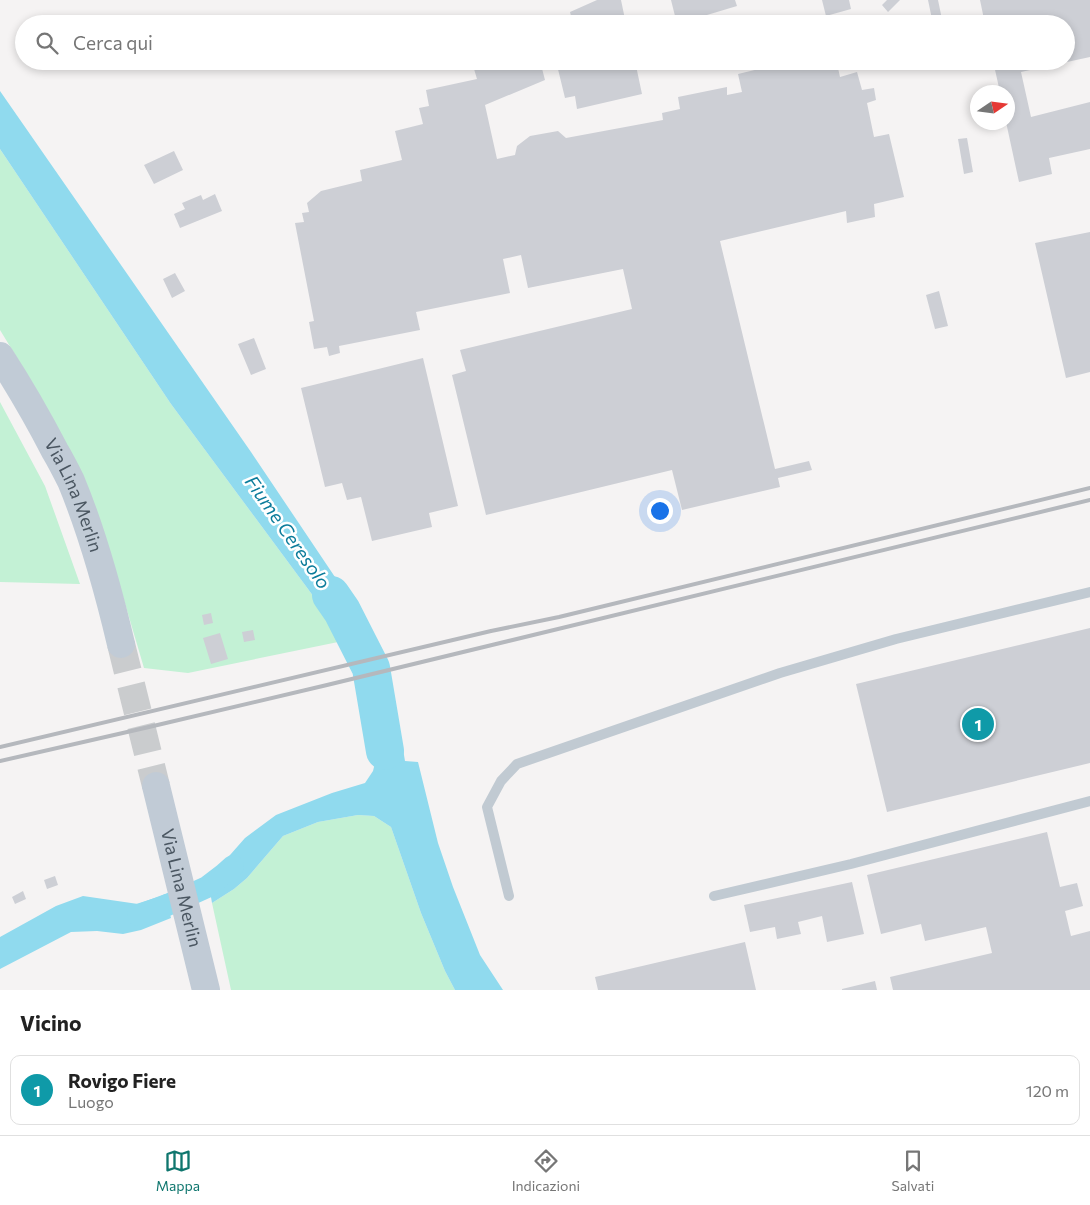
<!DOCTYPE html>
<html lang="it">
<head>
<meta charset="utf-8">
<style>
  :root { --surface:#fff; --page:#f6f6f6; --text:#222; --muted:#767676; --line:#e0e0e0; --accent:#0f766e }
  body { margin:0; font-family:Commissioner,sans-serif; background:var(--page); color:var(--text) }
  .compass { position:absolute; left:970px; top:85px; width:45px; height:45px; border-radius:50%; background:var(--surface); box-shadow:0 2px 8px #0003; rotate:77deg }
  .you { position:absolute; left:659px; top:510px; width:18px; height:18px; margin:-12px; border:4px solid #fff; border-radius:50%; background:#1a73e8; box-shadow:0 0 0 8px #1a73e833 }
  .badge { display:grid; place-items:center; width:32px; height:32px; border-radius:50%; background:var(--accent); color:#fff; font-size:16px; font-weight:700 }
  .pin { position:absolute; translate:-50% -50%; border:2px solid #fff; box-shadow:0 1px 5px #0006 }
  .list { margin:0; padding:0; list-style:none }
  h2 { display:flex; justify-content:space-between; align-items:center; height:65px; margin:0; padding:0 20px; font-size:21px }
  h2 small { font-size:16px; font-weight:400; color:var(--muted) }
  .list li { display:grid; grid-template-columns:32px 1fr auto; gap:15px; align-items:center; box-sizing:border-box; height:70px; margin:0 10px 10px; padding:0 10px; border:1px solid var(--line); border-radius:10px }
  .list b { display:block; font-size:19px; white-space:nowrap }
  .list p { margin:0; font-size:16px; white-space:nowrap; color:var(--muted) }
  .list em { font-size:16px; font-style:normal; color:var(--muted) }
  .icon { flex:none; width:28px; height:28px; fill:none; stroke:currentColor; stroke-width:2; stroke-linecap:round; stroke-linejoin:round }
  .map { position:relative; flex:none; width:1090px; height:990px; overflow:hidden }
  .search { position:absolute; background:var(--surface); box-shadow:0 2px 8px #0003; left:15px; right:15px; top:15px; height:55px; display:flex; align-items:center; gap:12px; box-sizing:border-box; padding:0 18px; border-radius:28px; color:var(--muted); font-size:19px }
  .sheet { height:145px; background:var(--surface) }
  nav { display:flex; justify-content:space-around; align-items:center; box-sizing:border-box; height:70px; border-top:1px solid var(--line); background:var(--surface); font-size:14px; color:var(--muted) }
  nav a { display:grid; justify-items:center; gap:2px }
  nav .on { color:var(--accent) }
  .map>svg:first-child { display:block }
</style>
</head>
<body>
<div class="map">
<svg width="1090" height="990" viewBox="0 0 1090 990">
  <rect width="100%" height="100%" fill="#f5f3f3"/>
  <path fill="#c3f1d5" d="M0 149 171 404 325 612 343 641 188 673 144 668 116 573 33 384 0 330Z
    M0 402 45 486 80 584 0 582Z
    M358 815 374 816 391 827 421 913 445 971 455 990H231L212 903 234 889 247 878 283 836 318 822Z"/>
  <path fill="#90daee" d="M0 91 251 452 339 583 373 636 343 641 325 612 171 404 0 149Z
    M394 695 405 761 418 762 438 843 453 887 480 955 503 990H455L445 971 421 913 391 827 374 816 358 815 318 822 283 836 247 878 234 889 212 903 208 880 245 838 276 815 332 793 365 783 373 771 375 763 362 703Z
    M165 894 171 918 141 930 123 934 97 931 71 932 0 969V937L56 906 83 896 138 904Z"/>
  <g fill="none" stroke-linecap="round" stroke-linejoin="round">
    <path stroke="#90daee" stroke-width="22" d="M138 915 163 907 207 887 224 874 233 866"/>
    <path stroke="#90daee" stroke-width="38" d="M331 595 342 611 371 668 385 751"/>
  </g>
  <path fill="#cdcfd5" d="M597 0H621L626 24H587V22L573 24 570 12Z
    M671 0H735L737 6 677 24Z
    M822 0H849L851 9 826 16Z
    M887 0H900L888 12 882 5Z
    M928 0H938L943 24H933Z
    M980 0H1090V57L1021 72 1031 117 1090 102V149L1049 158 1052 174 1019 182 1006 122H1008V92H1000L993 61H1066V24H985Z
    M892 15 894 24H882L880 17Z
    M492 61H540L545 80 485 105 497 159 515 155 517 146 530 136 558 131 566 138 663 120 662 113 680 109 678 97 727 87V95L742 92 738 74 793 61H846L847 66 838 68 840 77 857 72 862 90 874 88 876 100 867 103 874 137 889 134 904 197 874 204 875 217 847 223 846 211 720 241 775 469 809 461 812 470 778 478 780 487 682 510 672 470 486 515 452 375 466 371 460 350 632 309 623 269 528 288 521 255 503 259 510 293 416 312 420 330 339 346 340 353 329 356 327 347 314 349 309 322 314 321 295 223 304 222 302 213 309 212 307 203 321 191 362 181 360 170 402 160 395 131 423 124 419 108 429 106 426 90 477 79 474 69Z
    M556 61H635L642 94 577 109 575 96 565 98Z
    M967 138 973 172 964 174 958 139Z
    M174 151 183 170 154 184 144 165Z
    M215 194 222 211 180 228 174 214 185 209 182 203 201 195 203 200Z
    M1090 232V372L1066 378 1035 243Z
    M175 273 185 291 172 298 163 279Z
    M939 291 948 326 935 329 926 295Z
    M254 338 266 369 251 375 238 344Z
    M423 358 458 506 429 513 432 527 372 541 361 497 347 500 342 483 325 487 301 388Z
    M211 613 213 623 204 625 202 615Z
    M1090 628V763L887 812 856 684Z
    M253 630 255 640 244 642 242 632Z
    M220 633 228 659 211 664 203 638Z
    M1047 832 1060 887 1077 883 1083 906 1065 911 1071 936 1090 931V990H893L890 977 992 953 986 927 925 941 921 924 881 934 867 875Z
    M55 876 58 885 47 889 44 880Z
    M852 882 864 934 827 942 822 916 798 922 801 934 777 939 775 927 750 932 744 905Z
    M23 891 26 899 15 904 12 897Z
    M745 942 756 990H598L595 977Z
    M875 981 877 990H842V989Z"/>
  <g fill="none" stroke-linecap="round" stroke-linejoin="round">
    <path stroke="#caccce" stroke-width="28" stroke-dasharray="28 14" stroke-linecap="butt" d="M121 644 156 786"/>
    <path stroke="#c1cad2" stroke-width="10" d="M509 896 487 807 501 781 517 764 780 673 896 639 1090 592
      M714 896 851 864 1090 801"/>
    <g stroke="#c1cbd6" stroke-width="28">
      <path id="s1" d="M0 356C20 387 38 418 55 451 61 461 66 471 71 481 93 534 108 589 121 644"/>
      <path id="s2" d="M156 786 206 990"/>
    </g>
    <path stroke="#b5b8bd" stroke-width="4" d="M0 747 491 631 559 617 1090 488
      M0 761 149 727 327 685 1090 500"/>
  </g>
  <g text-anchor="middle" stroke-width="5" stroke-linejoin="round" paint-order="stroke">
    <g font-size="18" fill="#4a5661" stroke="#fff">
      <text dy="6" stroke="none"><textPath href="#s1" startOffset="158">Via Lina Merlin</textPath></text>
      <text dy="6" stroke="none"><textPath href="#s2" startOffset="105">Via Lina Merlin</textPath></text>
    </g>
    <g font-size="19" font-style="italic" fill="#0c7c9b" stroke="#fff">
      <text transform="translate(288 532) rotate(55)" y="7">Fiume Ceresolo</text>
    </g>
  </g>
</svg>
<svg class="compass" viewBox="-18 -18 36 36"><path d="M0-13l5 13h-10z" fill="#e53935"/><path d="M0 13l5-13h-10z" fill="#767676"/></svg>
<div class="you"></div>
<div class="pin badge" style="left:978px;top:724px;background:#0f9aa8">1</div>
<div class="search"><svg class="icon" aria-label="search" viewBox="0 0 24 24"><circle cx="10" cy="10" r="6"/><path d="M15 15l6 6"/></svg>Cerca qui</div>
</div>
<section class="sheet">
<h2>Vicino<small></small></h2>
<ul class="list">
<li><span class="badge" style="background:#0f9aa8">1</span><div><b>Rovigo Fiere</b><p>Luogo</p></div><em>120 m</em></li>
</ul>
</section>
<nav>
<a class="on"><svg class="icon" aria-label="map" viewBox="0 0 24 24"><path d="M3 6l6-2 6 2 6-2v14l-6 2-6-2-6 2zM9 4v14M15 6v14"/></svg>Mappa</a>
<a><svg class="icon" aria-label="directions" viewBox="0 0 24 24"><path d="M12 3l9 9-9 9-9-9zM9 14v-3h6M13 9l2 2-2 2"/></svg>Indicazioni</a>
<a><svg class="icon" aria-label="saved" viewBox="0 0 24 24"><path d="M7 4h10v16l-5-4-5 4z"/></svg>Salvati</a>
</nav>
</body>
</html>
